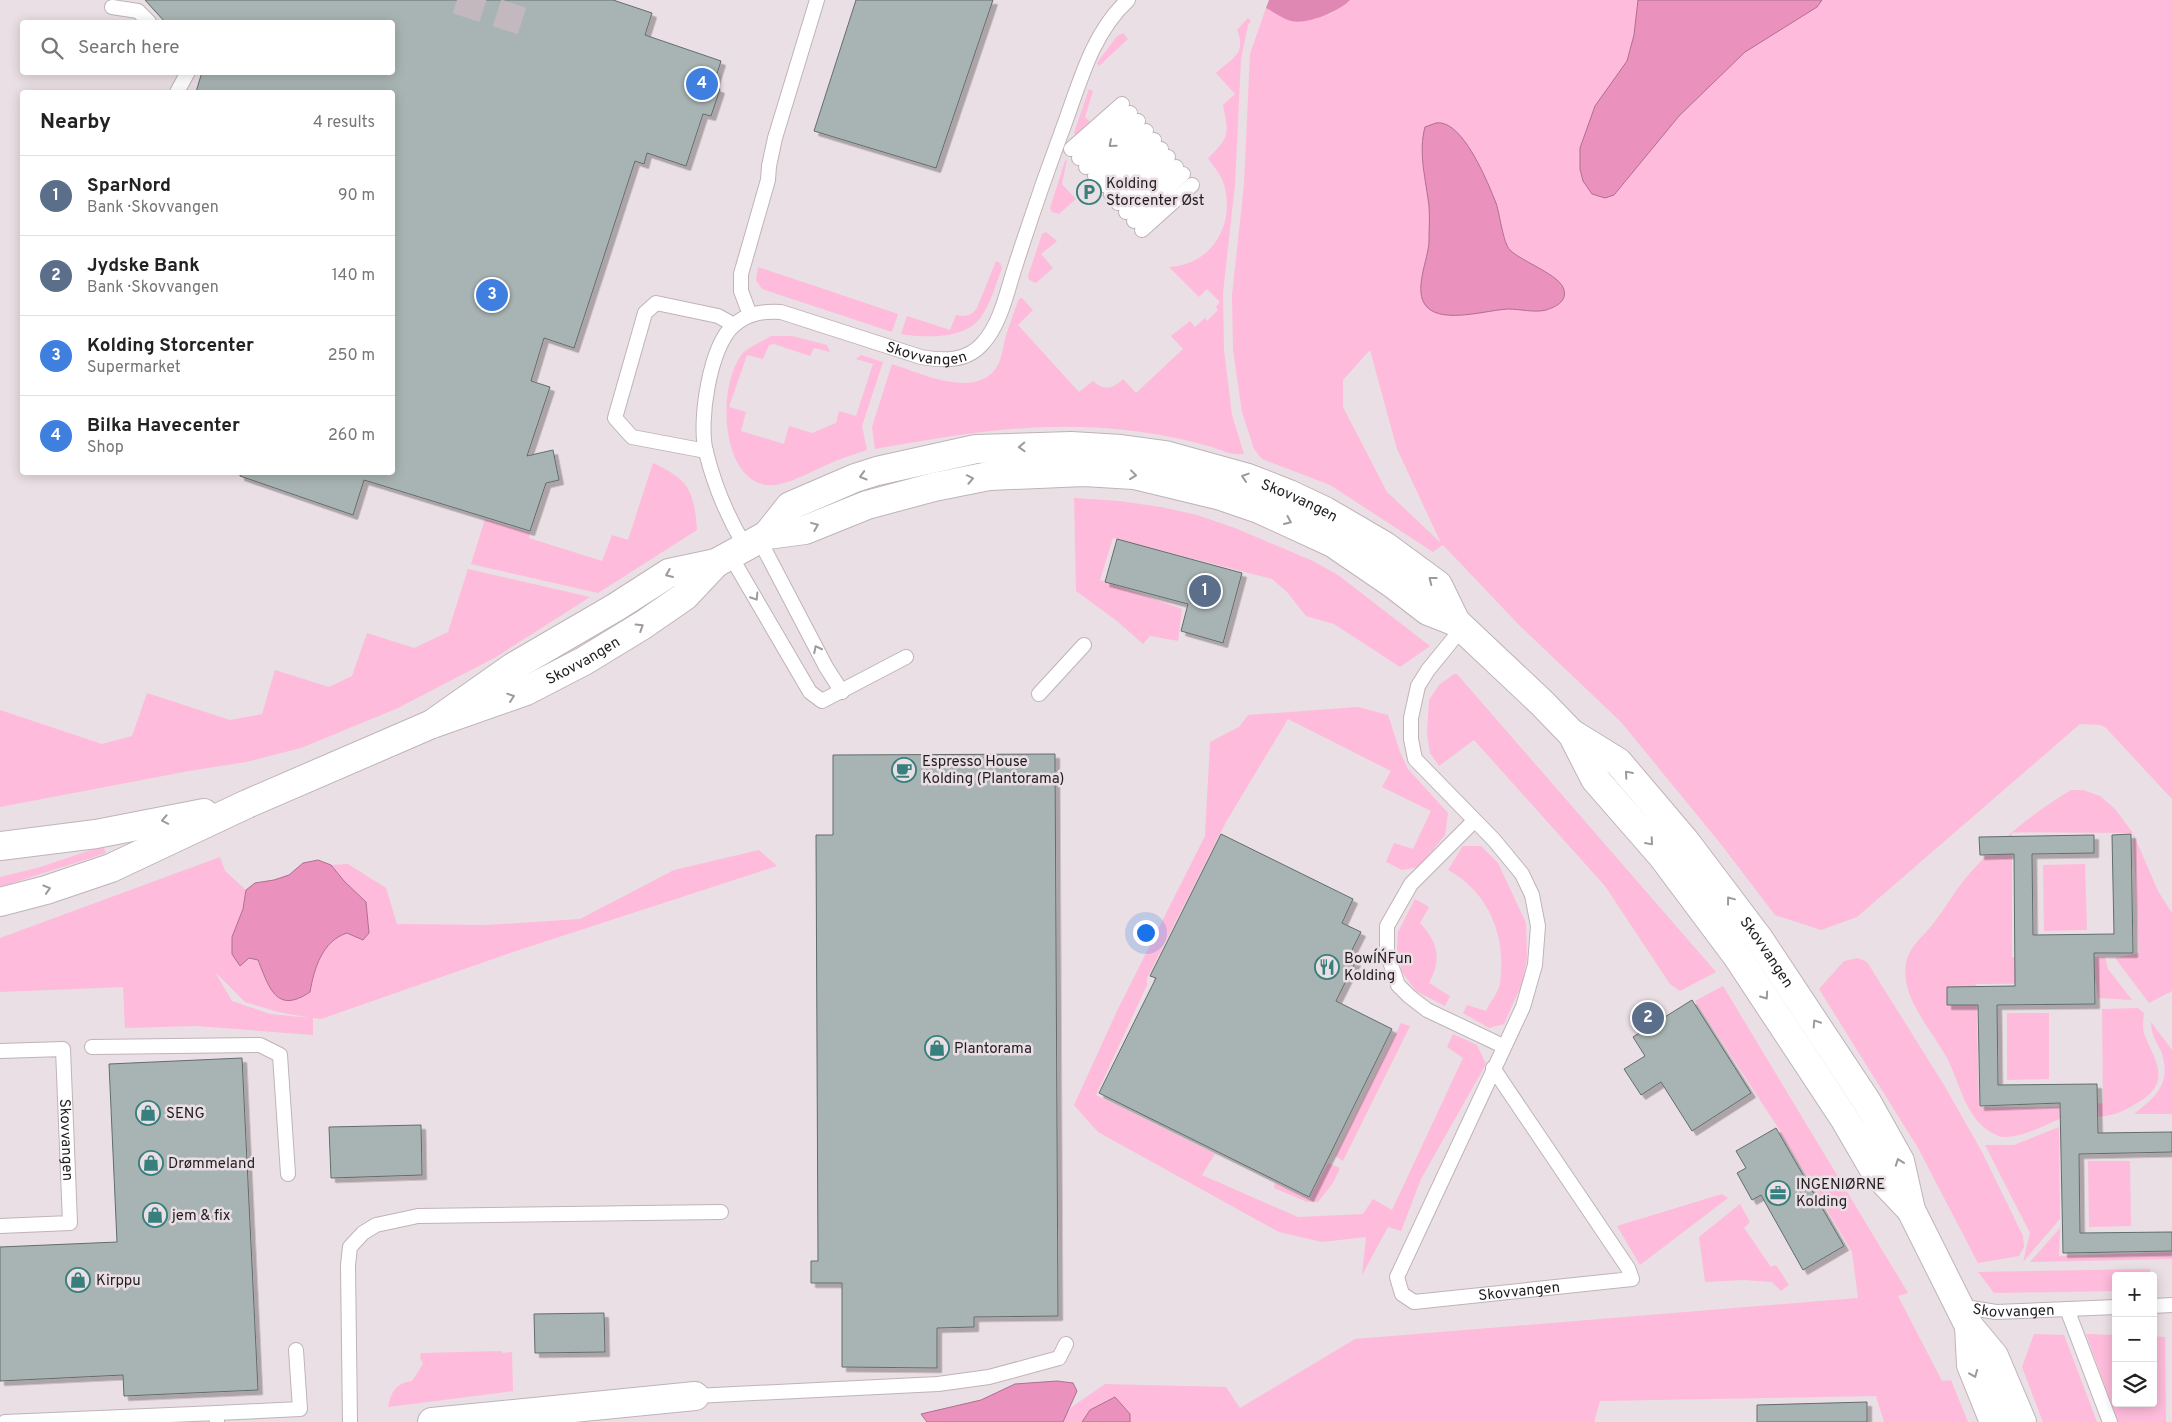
<!DOCTYPE html>
<html lang="en">
<head>
<meta charset="utf-8">
<style>
  :root { --surface:#fff; --page:#f6f6f6; --text:#222; --muted:#767676; --line:#e0e0e0; --accent:#0f766e }
  body { margin:0; font-family:Overpass,sans-serif; background:var(--page); color:var(--text) }
  .controls { position:absolute; right:15px; bottom:15px; display:grid; overflow:hidden; border-radius:5px; box-shadow:0 2px 12px #0003 }
  .controls button { width:45px; height:45px; display:grid; place-items:center; padding:0; border:0; border-bottom:1px solid var(--line); background:var(--surface); color:var(--text); font:25px sans-serif }
  .you { position:absolute; left:1145px; top:932px; width:18px; height:18px; margin:-12px; border:4px solid #fff; border-radius:50%; background:#1a73e8; box-shadow:0 0 0 8px #1a73e833 }
  .badge { display:grid; place-items:center; width:32px; height:32px; border-radius:50%; background:var(--accent); color:#fff; font-size:16px; font-weight:700 }
  .pin { position:absolute; translate:-50% -50%; border:2px solid #fff; box-shadow:0 1px 5px #0006 }
  .list { margin:0; padding:0; list-style:none }
  h2 { display:flex; justify-content:space-between; align-items:center; height:65px; margin:0; padding:0 20px; font-size:21px }
  h2 small { font-size:16px; font-weight:400; color:var(--muted) }
  .list li { display:grid; grid-template-columns:32px 1fr auto; gap:15px; align-items:center; box-sizing:border-box; height:80px; padding:0 20px; border-top:1px solid var(--line) }
  .list b { display:block; font-size:19px; white-space:nowrap }
  .list p { margin:0; font-size:16px; white-space:nowrap; color:var(--muted) }
  .list em { font-size:16px; font-style:normal; color:var(--muted) }
  .icon { flex:none; width:28px; height:28px; fill:none; stroke:currentColor; stroke-width:2; stroke-linecap:round; stroke-linejoin:round }
  .map { position:relative; flex:none; width:2172px; height:1422px; overflow:hidden }
  .search { position:absolute; background:var(--surface); box-shadow:0 2px 12px #0003; left:20px; top:20px; width:375px; height:55px; display:flex; align-items:center; gap:12px; box-sizing:border-box; padding:0 18px; border-radius:5px; color:var(--muted); font-size:19px }
  .panel { position:absolute; background:var(--surface); box-shadow:0 2px 12px #0003; left:20px; top:90px; width:375px; height:385px; border-radius:5px }
  .map>svg:first-child { display:block }
</style>
</head>
<body>
<div class="map">
<svg width="2172" height="1422" viewBox="0 0 2172 1422">
  <defs>
    <filter id="shadow"><feDropShadow dx="4.5" dy="4.5" stdDeviation="0" flood-color="#0004"/></filter>
  </defs>
  <rect width="100%" height="100%" fill="#eadfe4"/>
  <path fill="#febbdb" fill-rule="evenodd" d="M1350 0H2172V799L2106 728 2101 725 2080 724 1857 917 1821 930 1775 915 1720 843 1621 722 1520 626 1443 545 1433 552 1330 485 1262 459 1254 449 1242 412 1233 350 1232 295 1244 185 1250 54 1266 8 1295 22 1330 14ZM1370 350 1397 449 1441 543 1387 492 1343 407V380Z
    M1248 18 1251 21 1248 25 1241 59 1235 184 1223 293 1224 350 1232 415 1244 454C1231 456 1220 449 1208 446 1181 438 1153 433 1125 430 1041 420 959 434 875 449L872 427 892 364C920 373 978 401 998 365 1002 357 1003 347 1005 339 1009 326 1014 312 1019 299L1022 298 1033 310 1018 325 1079 392 1093 381C1104 391 1113 389 1123 379L1136 393 1183 349 1171 336 1190 321 1195 327 1205 318 1207 321 1218 310 1216 307 1220 302 1207 289 1199 297 1169 267C1210 265 1234 228 1225 188 1223 177 1214 167 1208 158 1230 137 1229 134 1223 105L1235 94 1216 73C1232 58 1247 54 1237 30Z
    M1123 33 1128 39 1099 66 1097 63 1117 36Z
    M1089 89 1093 91 1085 117 1091 123 1077 136 1074 133Z
    M1067 160 1062 184 1076 199 1059 214 1052 212 1050 208 1065 161Z
    M1046 232 1057 241 1041 254 1053 268 1036 283 1029 280 1028 276 1042 234Z
    M996 261 1000 263 1002 268C996 283 992 300 983 314 968 340 926 338 901 334L907 316 950 330 956 315C966 317 971 316 977 308Z
    M758 267 898 314 892 332 762 289 756 280Z
    M771 336H792L827 345 830 352 814 348 810 356 774 344 769 345 763 359 747 355 729 407 746 412 741 431 784 444 789 426 812 433 836 423 839 411 856 416 873 364 856 359 861 355 883 362 862 426 867 450C858 453 848 456 838 460 819 467 786 488 766 485 719 478 717 381 744 352 751 346 763 341 771 336Z
    M653 463C689 480 694 490 697 530L598 593 471 564 485 519 530 533 529 538 602 561 612 535 628 540Z
    M1074 498 1119 501 1161 507 1197 515 1235 528 1313 561 1338 575 1430 646 1400 667 1334 624 1306 616 1287 592 1272 579 1113 538 1100 580 1182 609 1178 641 1150 636 1143 644 1117 621 1076 591Z
    M468 569 590 597 496 657 398 708 301 748 246 762 189 771 0 807V710L102 744 132 736 147 693 230 720 262 714 275 670 329 687 352 676 367 633 414 648 448 632Z
    M1454 674H1457L1716 972 1680 991 1670 984 1605 886 1474 740 1439 766 1430 753 1427 735 1429 700 1439 685Z
    M1358 707 1388 715 1400 752 1408 769 1448 813 1445 835 1419 867 1402 870 1386 862 1394 843 1413 849 1431 811 1382 787 1391 771 1288 719 1226 822 1147 978V985L1096 1095 1215 1154 1202 1175 1298 1217 1363 1214 1373 1199 1392 1210 1463 1058 1447 1047 1453 1034 1477 1045 1486 1064 1421 1179 1401 1231 1388 1227 1362 1275 1366 1237 1322 1242 1279 1232 1098 1132 1074 1105 1118 1009 1205 836 1210 742 1239 727 1248 715Z
    M2071 790H2083L2100 796 2115 809 2133 833 2158 891 2172 913V991L2149 1003 2115 958 2139 953 2133 833 2012 832V957H2105L2108 969 2132 1000 2098 998 2096 983 1976 984 1979 1107H2073L2070 1114C2054 1121 2015 1142 1999 1136 1987 1132 1977 1122 1971 1112 1961 1096 1956 1076 1948 1060 1933 1031 1900 998 1906 964 1909 946 1923 937 1933 924 1944 910 1953 894 1964 880 1994 845 2031 814 2071 790Z
    M103 846 106 853 0 887V877L37 868Z
    M1463 846H1481L1498 863 1526 923 1527 957 1523 981 1504 1024 1489 1028 1463 1013 1467 1005 1486 1011C1490 1002 1499 992 1500 983 1507 937 1489 892 1448 870Z
    M759 850 777 866 516 951 321 1019 313 1018V1035L197 1026 125 1028 123 987 0 992V938L220 857 225 871 246 890 243 909 232 937 249 958 258 960C269 987 276 1015 310 992 314 969 322 941 347 933L363 940 366 902 344 881 331 865 348 864 386 888 397 924 487 925 580 919 674 870ZM215 972 245 1002 278 1012 311 1018 270 1014 232 1001Z
    M2085 864 2087 930 2044 931 2043 865Z
    M1415 899 1429 907 1420 923C1438 942 1442 959 1429 983L1450 996 1445 1006 1416 991 1402 972 1397 949 1398 932Z
    M1858 958 1867 962 1944 1085 1982 1152 2023 1236 2024 1247 2019 1256 1978 1263 1918 1148 1819 989 1844 961Z
    M1723 986 1908 1293 1898 1296 1942 1381 1951 1380 1968 1422H1884L1876 1396 1600 1401 1594 1422H1130V1414L1090 1410 1082 1422H1059L1073 1406 1105 1384 1226 1387 1240 1408 1355 1339 1858 1298 1852 1252 1775 1123 1695 1001Z
    M2138 1008 2144 1013C2143 1021 2142 1029 2145 1036 2155 1060 2171 1081 2142 1100 2124 1111 2118 1115 2096 1117L2082 1105 2103 1103 2102 1009Z
    M2007 1013H2049V1079L2007 1080Z
    M2151 1022 2172 1050V1114H2134C2157 1096 2172 1083 2161 1051 2156 1041 2151 1034 2151 1022Z
    M1401 1023 1410 1026 1343 1161 1335 1156Z
    M2059 1127 2060 1219 2023 1262 2030 1233 1985 1145H2014Z
    M2088 1161H2130L2131 1226 2089 1227Z
    M1328 1163 1340 1168 1333 1183 1318 1202H1307L1274 1188 1275 1183 1309 1199Z
    M1722 1194 1728 1198 1640 1265 1617 1226Z
    M1740 1204 1750 1222 1744 1228 1771 1267 1776 1265 1789 1285 1781 1291 1772 1282 1744 1280 1705 1282 1699 1237Z
    M2060 1228 2059 1256 2172 1252V1259L2030 1262Z
    M2150 1269V1276H2116V1291L1994 1293 1978 1272Z
    M2034 1334 2064 1335 2097 1422H2043L2022 1367Z
    M2086 1334 2116 1335V1403H2153V1336L2165 1337 2166 1422H2118Z
    M502 1351V1353L512 1352 513 1391 388 1407C391 1392 396 1383 412 1381L423 1364 420 1357 421 1353Z"/>
  <path fill="#df88b4" d="M1269 0H1350C1340 11 1307 25 1291 21 1282 18 1274 12 1266 8Z"/>
  <path fill="#ea92bd" stroke="#ae6f8e" d="M1638 0H1822L1817 7 1745 52 1679 116 1614 195 1605 198 1592 194 1583 181 1580 169V148L1595 106 1627 61 1634 35Z
    M1436 123C1459 119 1481 168 1489 186 1491 192 1494 197 1496 203 1500 215 1503 243 1510 250 1522 262 1561 275 1564 290 1567 302 1555 307 1546 310 1535 313 1520 309 1508 309 1487 310 1443 324 1427 307 1412 292 1429 258 1429 241 1429 229 1430 217 1429 206 1426 180 1418 153 1425 127Z
    M318 860 331 865 344 881 366 902 369 933 363 940 347 933C322 941 314 969 310 992 276 1015 269 987 258 960L249 958 240 966 232 954V937L243 909 246 890 255 883 274 880 289 875 303 863Z
    M1057 1381 1073 1383 1077 1391 1063 1422H927L921 1414 981 1400 1015 1384Z
    M1115 1397 1130 1414V1422H1082L1090 1410Z"/>
  <path fill="#a8b4b3" stroke="#626d6c" filter="url(#shadow)" d="M145 0H613L652 13 645 35 721 61 713 86 720 89 711 116 703 114 686 166 647 153 644 164 635 161 574 348 544 338 531 381 550 387 527 456 553 450 559 480 546 483 530 531 364 480 353 515 240 476V472H392V92H196L202 72H392V22H165Z
    M856 0H993L936 168 814 131Z
    M1117 539 1242 573 1223 643 1181 631 1188 604 1105 582Z
    M1055 754 1058 1316 974 1317V1327L937 1328V1368L842 1367V1283H811V1261H818L816 835H833V755Z
    M1221 834 1353 899 1342 923 1361 932 1348 958 1356 961 1336 1001 1392 1029 1309 1197 1099 1093 1156 978 1150 976Z
    M2131 834 2133 953H2094L2095 1004 1997 1005 1998 1085 2097 1084 2098 1133 2172 1132V1152L2079 1154 2080 1233 2172 1232V1251L2063 1253 2060 1103 1980 1106 1978 1005H1947V987L2015 986 2014 854 1980 855 1979 837 2094 835V853L2032 854 2033 935 2114 934 2112 835Z
    M1692 1000 1751 1093 1692 1131 1661 1082 1641 1095 1624 1069 1645 1056 1633 1037Z
    M242 1058 258 1390 124 1396 123 1375 0 1381V1247L117 1242 109 1064Z
    M421 1125 422 1175 331 1178 329 1127Z
    M1776 1128 1844 1246 1803 1270 1761 1195 1752 1200 1737 1173 1746 1168 1736 1151Z
    M604 1313 605 1352 535 1353 534 1314Z
    M1867 1402V1422H1757V1405Z"/>
  <g fill="none" stroke-linecap="round" stroke-linejoin="round">
    <path stroke="#c2b8bd" stroke-width="28" stroke-dasharray="28 14" stroke-linecap="butt" d="M457 0 522 21"/>
    <defs>
      <g id="lane">
        <path d="M112 7 138 11 149 22"/>
        <path d="M177 92 188 72"/>
        <path d="M1071 149 1122 104"/>
        <path d="M1079 158 1130 113"/>
        <path d="M1086 167 1138 121"/>
        <path d="M1095 176 1146 131"/>
        <path d="M1103 185 1154 140"/>
        <path d="M1111 194 1161 149"/>
        <path d="M1118 203 1168 157"/>
        <path d="M1126 212 1176 167"/>
        <path d="M1134 221 1183 174"/>
        <path d="M1142 230 1192 185"/>
        <path d="M750 315 741 291V274L768 180 769 166 775 138 817 0"/>
        <path d="M706 451 632 437 615 418 645 313 656 303 718 316 734 325"/>
        <path d="M759 539 826 667 842 692"/>
        <path id="s1" d="M745 546C728 518 714 484 706 452 698 422 710 345 734 325 748 313 763 311 781 312L921 357C943 361 967 362 983 343 1001 323 1007 291 1015 267 1031 217 1048 168 1066 120 1081 78 1094 31 1128 0"/>
        <path d="M730 555 810 692 822 701 906 657"/>
        <path id="s2" d="M1463 627 1428 670 1418 686 1411 718V739L1415 759 1494 840 1522 874 1532 895 1538 926 1535 965 1523 1007 1397 1277 1402 1294 1414 1302 1632 1279 1628 1268 1493 1068"/>
        <path d="M1039 694 1084 645"/>
        <path d="M1474 821 1411 884 1387 926V953L1398 985 1409 996 1427 1010 1503 1046"/>
        <path d="M92 1047 260 1045 280 1055 288 1174"/>
        <path id="s3" d="M0 1051 63 1049 70 1223 0 1226"/>
        <path id="s4" d="M1959 1306 1996 1312 2116 1307"/>
        <path d="M2153 1306 2172 1305"/>
        <path d="M2067 1309 2110 1422"/>
        <path d="M695 1396 938 1384 989 1377 1059 1358 1066 1344"/>
        <path d="M217 1413 300 1409 296 1350"/>
        <path d="M5 1422 217 1413V1422"/>
        <path d="M350 1422 348 1265 350 1247 363 1233 376 1225 418 1216 721 1212"/>
      </g>
      <path id="street" d="M432 1422 695 1396"/>
      <g id="secondary">
        <path id="s5" d="M767 535 790 506 855 478 877 471 976 449 1071 446 1121 449 1165 455 1248 478 1289 494 1325 511 1385 546 1438 585 1456 622 1542 703 1571 733 1618 762 1685 841 1759 939 1867 1102 1900 1161 1911 1210 1969 1326 1994 1356 2022 1422"/>
        <path d="M432 724 513 667 616 607 669 573 716 563 767 535 805 530 867 505 934 487 989 476 1084 472 1134 475 1221 496 1259 509 1333 543 1393 584 1428 611 1456 622"/>
        <path d="M1572 734 1595 779 1663 857 1737 956 1844 1118 1876 1173 1911 1210"/>
        <path d="M0 846 96 834 204 813"/>
        <path id="s6" d="M0 902 46 890 111 868 247 804 432 724 526 691 584 661 643 625 685 596 716 563"/>
        <path d="M1969 1326 1971 1365 1994 1422"/>
      </g>
    </defs>
    <use href="#lane" stroke="#beb4b8" stroke-width="16"/>
    <use href="#street" stroke="#beb4b8" stroke-width="30"/>
    <use href="#secondary" stroke="#beb4b8" stroke-width="30"/>
    <use href="#lane" stroke="#fff" stroke-width="14"/>
    <use href="#street" stroke="#fff" stroke-width="28"/>
    <use href="#secondary" stroke="#fff" stroke-width="28"/>
  </g>
  <defs><path id="oneway-chevron" d="M-2-3.5L2.5 0L-2 3.5" fill="none" stroke-width="1.6" stroke-linecap="round" stroke-linejoin="round" transform="scale(1.25)"/></defs>
  <g stroke="#9c9a9b">
    <use href="#oneway-chevron" transform="translate(1112 144) rotate(139)"/>
    <use href="#oneway-chevron" transform="translate(1022 447) rotate(178)"/>
    <use href="#oneway-chevron" transform="translate(1133 475) rotate(7)"/>
    <use href="#oneway-chevron" transform="translate(863 476) rotate(164)"/>
    <use href="#oneway-chevron" transform="translate(1245 477) rotate(-162)"/>
    <use href="#oneway-chevron" transform="translate(970 479) rotate(-11)"/>
    <use href="#oneway-chevron" transform="translate(1288 521) rotate(24)"/>
    <use href="#oneway-chevron" transform="translate(815 526) rotate(-22)"/>
    <use href="#oneway-chevron" transform="translate(669 574) rotate(157)"/>
    <use href="#oneway-chevron" transform="translate(1432 580) rotate(-142)"/>
    <use href="#oneway-chevron" transform="translate(755 597) rotate(58)"/>
    <use href="#oneway-chevron" transform="translate(640 627) rotate(-32)"/>
    <use href="#oneway-chevron" transform="translate(817 649) rotate(-117)"/>
    <use href="#oneway-chevron" transform="translate(511 697) rotate(-19)"/>
    <use href="#oneway-chevron" transform="translate(1628 774) rotate(-131)"/>
    <use href="#oneway-chevron" transform="translate(165 820) rotate(169)"/>
    <use href="#oneway-chevron" transform="translate(1650 842) rotate(49)"/>
    <use href="#oneway-chevron" transform="translate(47 889) rotate(-17)"/>
    <use href="#oneway-chevron" transform="translate(1730 900) rotate(-127)"/>
    <use href="#oneway-chevron" transform="translate(1765 996) rotate(55)"/>
    <use href="#oneway-chevron" transform="translate(1816 1023) rotate(-123)"/>
    <use href="#oneway-chevron" transform="translate(1899 1162) rotate(-110)"/>
    <use href="#oneway-chevron" transform="translate(1974 1374) rotate(68)"/>
  </g>
  <defs>
    <symbol id="parking-ring" viewBox="-11 -11 22 22"><circle r="9.5" fill="#eadfe4" stroke="#38807d" stroke-width="1.5"/><path d="M-3.5-5.5H1a3.5 3.5 0 0 1 0 7H-1V5.5H-3.5ZM-1-3.4V-.6H.8a1.4 1.4 0 0 0 0-2.8Z" fill="#38807d"/></symbol>
    <symbol id="cafe-ring" viewBox="-11 -11 22 22"><circle r="9.5" fill="#eadfe4" stroke="#38807d" stroke-width="1.5"/><path d="M-5.5-4.5H6V0H3Q3 3.5 0 3.5H-2.5Q-5.5 3.5-5.5 0ZM3-3.2v2h1.7v-2ZM-6 4.5H4V6H-6Z" fill="#38807d"/></symbol>
    <symbol id="restaurant-ring" viewBox="-11 -11 22 22"><circle r="9.5" fill="#eadfe4" stroke="#38807d" stroke-width="1.5"/><path d="M-5-6h1v4h1v-4h1v4h1v-4h1v5L-1.5 .5V6h-2V.5L-5-1ZM5-6V6H3V1.5H1.5Q1.5-4 5-6Z" fill="#38807d"/></symbol>
    <symbol id="shop-ring" viewBox="-11 -11 22 22"><circle r="9.5" fill="#eadfe4" stroke="#38807d" stroke-width="1.5"/><path d="M-5-2.5h2.3a2.7 3.5 0 0 1 5.4 0H5L5.5 6h-11ZM-1.5-2.5h3a1.5 2.3 0 0 0-3 0Z" fill="#38807d"/></symbol>
    <symbol id="office-ring" viewBox="-11 -11 22 22"><circle r="9.5" fill="#eadfe4" stroke="#38807d" stroke-width="1.5"/><path d="M-6-3h4V-5.5h4V-3h4V5H-6ZM-1-4.5V-3h2v-1.5ZM-6 0V1H6V0Z" fill="#38807d"/></symbol>
  </defs>
  <g fill-rule="evenodd">
    <use href="#parking-ring" x="1075" y="178" width="28" height="28"/>
    <use href="#cafe-ring" x="890" y="756" width="28" height="28"/>
    <use href="#restaurant-ring" x="1313" y="953" width="28" height="28"/>
    <use href="#shop-ring" x="923" y="1034" width="28" height="28"/>
    <use href="#shop-ring" x="134" y="1099" width="28" height="28"/>
    <use href="#shop-ring" x="137" y="1149" width="28" height="28"/>
    <use href="#office-ring" x="1764" y="1179" width="28" height="28"/>
    <use href="#shop-ring" x="141" y="1201" width="28" height="28"/>
    <use href="#shop-ring" x="64" y="1266" width="28" height="28"/>
  </g>
  <g text-anchor="middle" stroke-width="5" stroke-linejoin="round" paint-order="stroke">
    <g font-size="15" fill="#221e20" stroke="#eadfe4" text-anchor="start">
      <text x="1106" y="188">Kolding<tspan x="1106" dy="17">Storcenter Øst</tspan></text>
      <text x="922" y="766">Espresso House<tspan x="922" dy="17">Kolding (Plantorama)</tspan></text>
      <text x="1344" y="963">Bowl´N´Fun<tspan x="1344" dy="17">Kolding</tspan></text>
      <text x="954" y="1053">Plantorama</text>
      <text x="166" y="1118">SENG</text>
      <text x="168" y="1168">Drømmeland</text>
      <text x="1796" y="1189">INGENIØRNE<tspan x="1796" dy="17">Kolding</tspan></text>
      <text x="172" y="1220">jem &amp; fix</text>
      <text x="96" y="1285">Kirppu</text>
    </g>
    <g font-size="15" fill="#221e20" stroke="#eadfe4">
      <text dy="5" stroke="none"><textPath href="#s1" startOffset="438">Skovvangen</textPath></text>
      <text dy="5" stroke="none"><textPath href="#s5" startOffset="564">Skovvangen</textPath></text>
      <text dy="5" stroke="none"><textPath href="#s6" startOffset="632">Skovvangen</textPath></text>
      <text dy="5" stroke="none"><textPath href="#s5" startOffset="1225">Skovvangen</textPath></text>
      <text dy="5" stroke="none"><textPath href="#s3" startOffset="154">Skovvangen</textPath></text>
      <text dy="5" stroke="none"><textPath href="#s2" startOffset="879">Skovvangen</textPath></text>
      <text dy="5" stroke="none"><textPath href="#s4" startOffset="55">Skovvangen</textPath></text>
    </g>
  </g>
</svg>
<div class="controls">
<button>+</button>
<button>−</button>
<button><svg class="icon" aria-label="layers" viewBox="0 0 24 24"><path d="M12 4l9 5-9 5-9-5zM3 14l9 5 9-5"/></svg></button>
</div>
<div class="you"></div>
<div class="pin badge" style="left:1205px;top:591px;background:#5c6f8a">1</div>
<div class="pin badge" style="left:1648px;top:1018px;background:#5c6f8a">2</div>
<div class="pin badge" style="left:492px;top:295px;background:#3f7fe0">3</div>
<div class="pin badge" style="left:702px;top:84px;background:#3f7fe0">4</div>
<div class="search"><svg class="icon" aria-label="search" viewBox="0 0 24 24"><circle cx="10" cy="10" r="6"/><path d="M15 15l6 6"/></svg>Search here</div>
<section class="panel">
<h2>Nearby<small>4 results</small></h2>
<ul class="list">
<li><span class="badge" style="background:#5c6f8a">1</span><div><b>SparNord</b><p>Bank · Skovvangen</p></div><em>90 m</em></li>
<li><span class="badge" style="background:#5c6f8a">2</span><div><b>Jydske Bank</b><p>Bank · Skovvangen</p></div><em>140 m</em></li>
<li><span class="badge" style="background:#3f7fe0">3</span><div><b>Kolding Storcenter</b><p>Supermarket</p></div><em>250 m</em></li>
<li><span class="badge" style="background:#3f7fe0">4</span><div><b>Bilka Havecenter</b><p>Shop</p></div><em>260 m</em></li>
</ul>
</section>
</div>
</body>
</html>
